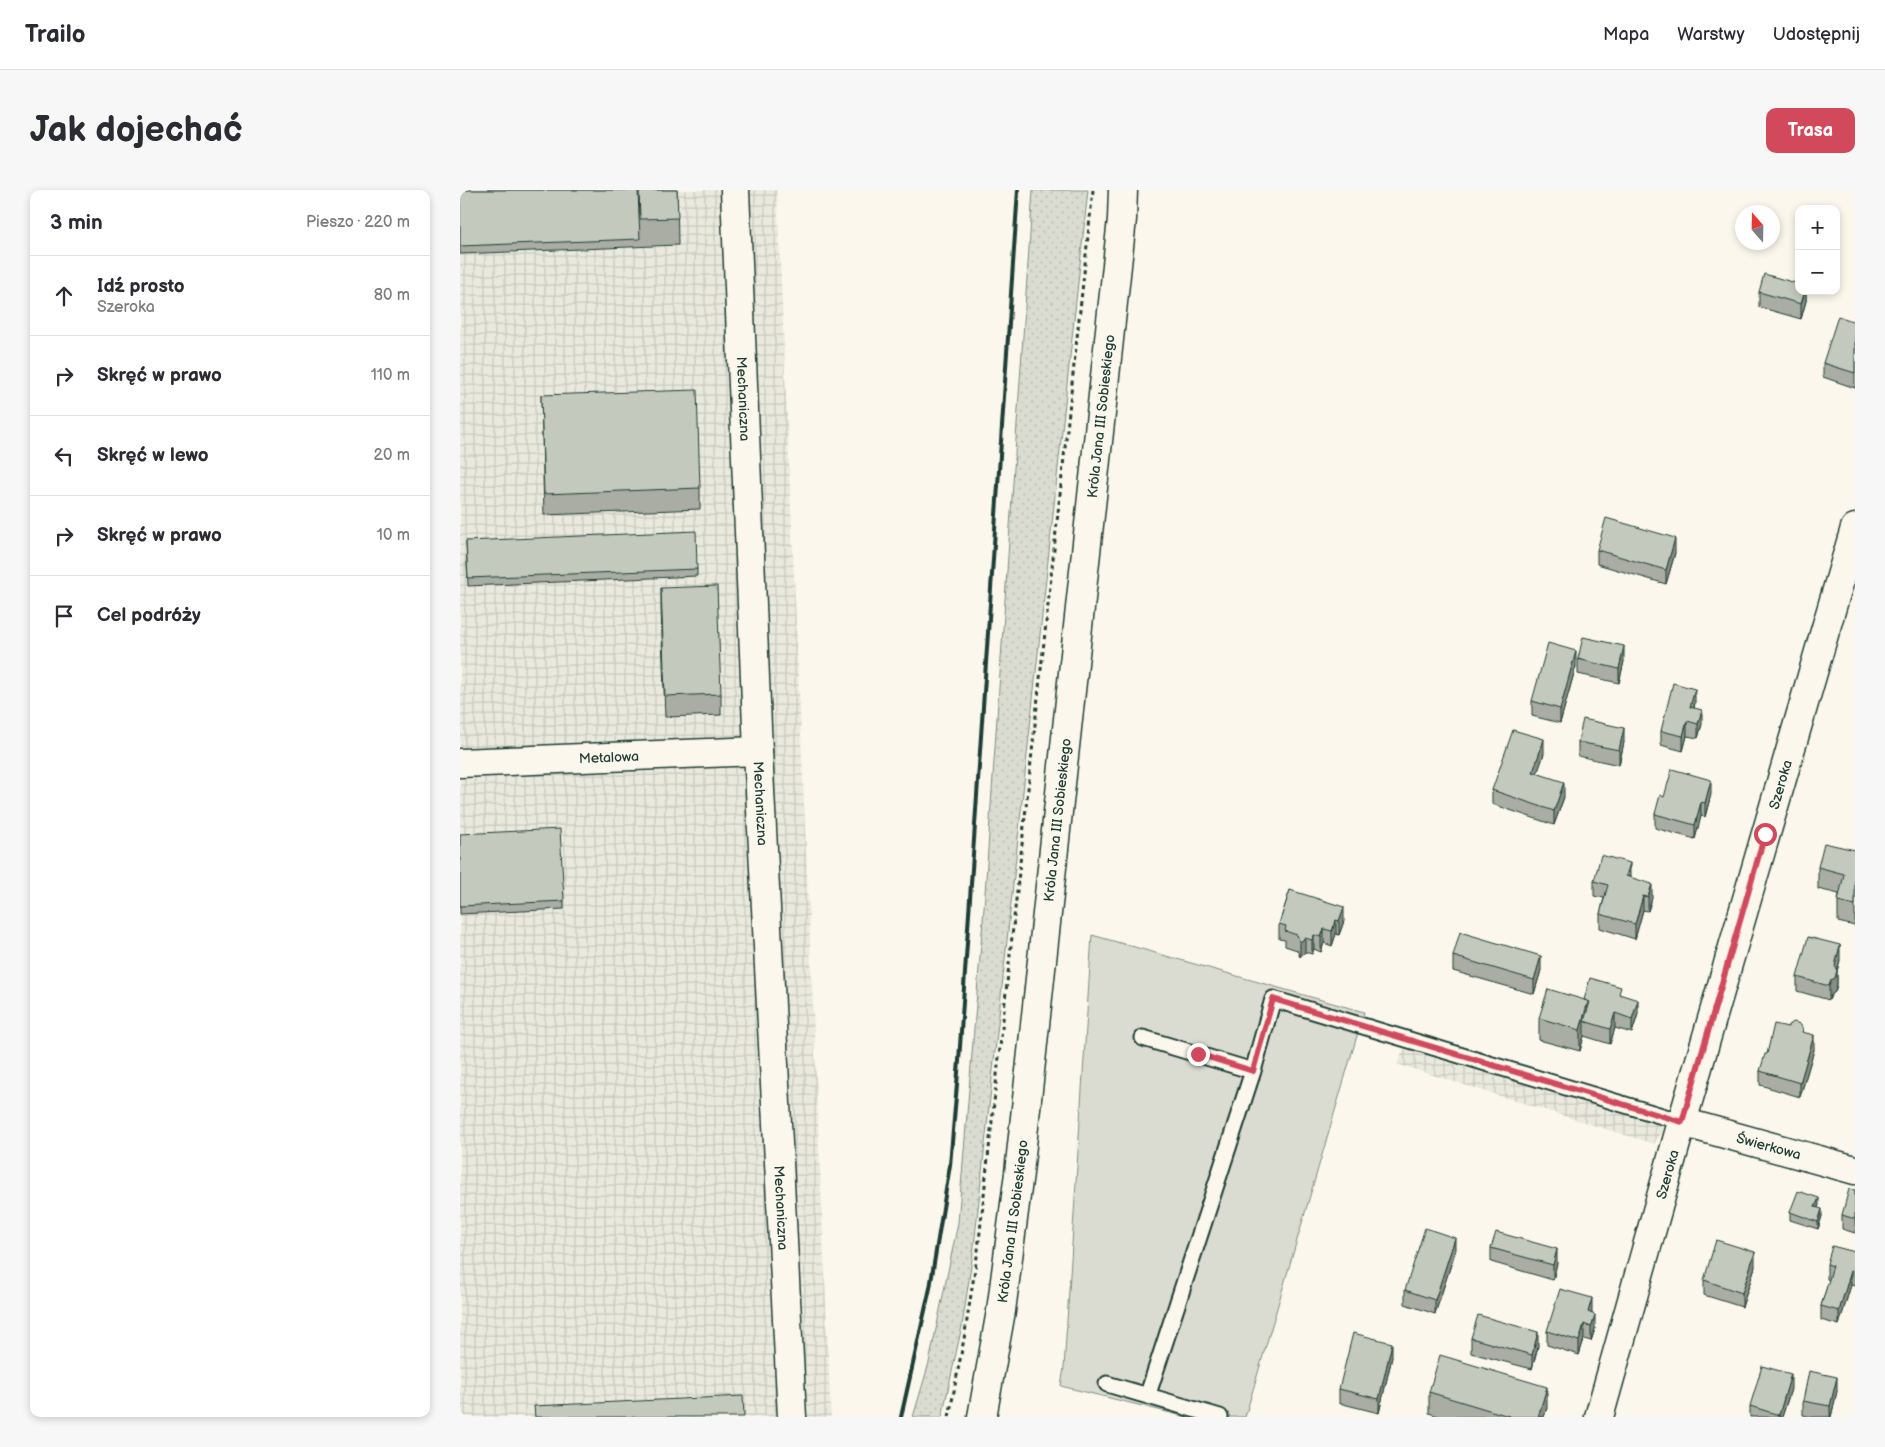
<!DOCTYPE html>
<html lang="pl">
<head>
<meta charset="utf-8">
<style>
  :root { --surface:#fff; --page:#f7f7f7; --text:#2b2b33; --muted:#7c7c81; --line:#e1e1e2; --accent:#d1495b }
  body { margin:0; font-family:"Balsamiq Sans",sans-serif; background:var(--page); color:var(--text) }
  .controls { position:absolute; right:15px; top:15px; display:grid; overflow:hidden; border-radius:10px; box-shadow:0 2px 8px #0003 }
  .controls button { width:45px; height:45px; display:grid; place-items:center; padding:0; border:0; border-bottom:1px solid var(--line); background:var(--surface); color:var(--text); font:25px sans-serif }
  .compass { position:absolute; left:1275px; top:15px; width:45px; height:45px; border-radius:50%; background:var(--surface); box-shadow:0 2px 8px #0003; rotate:340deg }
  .stop { position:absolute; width:15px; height:15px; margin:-11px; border:4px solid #d1495b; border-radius:50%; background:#fff }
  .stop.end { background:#d1495b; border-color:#fff; box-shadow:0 1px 5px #0008 }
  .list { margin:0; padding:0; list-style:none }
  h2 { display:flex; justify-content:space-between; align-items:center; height:65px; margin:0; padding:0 20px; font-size:21px }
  h2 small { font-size:16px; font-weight:400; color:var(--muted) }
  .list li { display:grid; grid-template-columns:32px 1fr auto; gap:15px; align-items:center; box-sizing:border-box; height:80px; padding:0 20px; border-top:1px solid var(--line) }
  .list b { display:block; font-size:19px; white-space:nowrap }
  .list p { margin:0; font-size:16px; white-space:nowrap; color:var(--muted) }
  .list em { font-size:16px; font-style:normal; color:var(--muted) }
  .icon { flex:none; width:28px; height:28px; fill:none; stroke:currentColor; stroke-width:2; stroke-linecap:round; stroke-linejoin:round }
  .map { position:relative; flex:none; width:1395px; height:1227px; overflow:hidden; border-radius:10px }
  header { display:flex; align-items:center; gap:30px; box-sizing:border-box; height:70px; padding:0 25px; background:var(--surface); border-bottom:1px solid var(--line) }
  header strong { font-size:24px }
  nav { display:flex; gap:28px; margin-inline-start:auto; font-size:18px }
  .intro { display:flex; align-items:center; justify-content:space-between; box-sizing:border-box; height:120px; padding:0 30px }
  h1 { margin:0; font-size:35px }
  .button { padding:12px 22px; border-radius:10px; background:var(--accent); color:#fff; font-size:18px; font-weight:700 }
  main { display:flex; gap:30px; padding:0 30px }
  aside { flex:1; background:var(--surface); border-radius:10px; box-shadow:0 2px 8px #0003 }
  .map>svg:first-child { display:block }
</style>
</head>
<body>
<header>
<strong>Trailo</strong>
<nav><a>Mapa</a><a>Warstwy</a><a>Udostępnij</a></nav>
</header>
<div class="intro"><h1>Jak dojechać</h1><a class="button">Trasa</a></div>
<main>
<aside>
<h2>3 min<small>Pieszo · 220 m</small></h2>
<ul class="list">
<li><svg class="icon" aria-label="ahead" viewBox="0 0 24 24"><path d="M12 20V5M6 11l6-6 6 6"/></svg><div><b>Idź prosto</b><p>Szeroka</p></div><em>80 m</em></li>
<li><svg class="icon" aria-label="right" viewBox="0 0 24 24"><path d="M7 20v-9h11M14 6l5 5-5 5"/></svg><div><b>Skręć w prawo</b></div><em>110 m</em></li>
<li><svg class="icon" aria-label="left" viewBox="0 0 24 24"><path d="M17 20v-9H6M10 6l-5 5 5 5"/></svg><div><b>Skręć w lewo</b></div><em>20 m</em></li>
<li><svg class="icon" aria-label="right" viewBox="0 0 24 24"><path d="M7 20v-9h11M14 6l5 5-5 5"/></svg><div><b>Skręć w prawo</b></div><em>10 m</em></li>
<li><svg class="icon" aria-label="arrive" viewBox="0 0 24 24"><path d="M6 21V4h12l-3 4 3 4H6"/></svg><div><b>Cel podróży</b></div></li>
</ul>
</aside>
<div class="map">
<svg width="1395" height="1227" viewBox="0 0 1395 1227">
  <defs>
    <pattern id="industrial-grid" width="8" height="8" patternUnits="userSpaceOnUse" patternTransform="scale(1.25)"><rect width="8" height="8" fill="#eae9de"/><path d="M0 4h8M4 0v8" fill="none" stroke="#c8c9bf"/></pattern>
    <pattern id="grass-dots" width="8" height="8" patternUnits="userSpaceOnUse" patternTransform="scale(1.25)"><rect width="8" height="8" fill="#dbdcd1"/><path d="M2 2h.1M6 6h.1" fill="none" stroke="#bcbeb4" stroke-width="1.8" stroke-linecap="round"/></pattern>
  </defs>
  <rect width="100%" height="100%" fill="#fbf7ec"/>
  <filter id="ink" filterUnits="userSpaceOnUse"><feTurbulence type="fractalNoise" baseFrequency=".02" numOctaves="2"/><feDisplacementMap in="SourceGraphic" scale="10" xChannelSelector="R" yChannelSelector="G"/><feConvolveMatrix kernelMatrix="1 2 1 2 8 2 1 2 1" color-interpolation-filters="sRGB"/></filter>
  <g filter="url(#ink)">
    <path fill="url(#industrial-grid)" d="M0 0H317L371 1227H0Z
      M944 859 1206 937 1194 954 937 874Z"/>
    <path fill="url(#grass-dots)" stroke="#7d8c82" d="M573 0H628L514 1056 502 1136 482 1227H453L469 1173 498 1033 524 718Z"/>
    <path fill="#dbdcd1" stroke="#7d8c82" d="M632 745 904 822 785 1227H727L601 1196 604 1178Z"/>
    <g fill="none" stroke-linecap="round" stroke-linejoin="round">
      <defs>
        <path id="lane" d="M683 848 793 881 813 809 1222 932
          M647 1194 760 1227
          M688 1204 793 881"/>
        <g id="street">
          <path id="s1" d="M275 0 298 561 332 1227"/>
          <path id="s2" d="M0 573 298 561"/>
          <path id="s3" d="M1222 932 1395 980"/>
          <path id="s4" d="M1139 1227 1222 932 1395 338"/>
        </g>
        <g id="secondary">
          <path id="s5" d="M522 1227 541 1121 559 983 662 29 663 0"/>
        </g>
      </defs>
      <use href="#lane" stroke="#1f3d34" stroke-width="19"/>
      <use href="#street" stroke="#1f3d34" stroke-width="31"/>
      <use href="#secondary" stroke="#1f3d34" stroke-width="31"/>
      <path stroke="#1f3d34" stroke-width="3" stroke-dasharray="4 4" stroke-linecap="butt" d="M489 1227 504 1149 518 1060 633 0"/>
      <use href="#lane" stroke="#fbf7ec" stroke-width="15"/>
      <use href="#street" stroke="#fbf7ec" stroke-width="28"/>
      <use href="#secondary" stroke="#fbf7ec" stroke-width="28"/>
      <path stroke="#1f3d34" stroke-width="4" d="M441 1227 470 1098 490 975 499 871 558 0"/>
    </g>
    <path fill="#a9ada3" stroke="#1f3d34" d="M0 0H217L218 55 0 64Z
      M1346 101V111L1341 129 1299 117V102Z
      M1395 132V198L1363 187V173Z
      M81 205 240 298V319L84 325Z
      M6 351 237 379V386L8 396Z
      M1137 360 1215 363 1206 394 1137 374Z
      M201 398 261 504V525L205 527 201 419Z
      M1118 469 1164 471 1159 493 1118 484Z
      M1116 476 1100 533 1072 526V511Z
      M1235 513 1234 518 1242 534 1238 548 1227 546 1223 561 1201 555V541Z
      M1118 552H1164L1159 575 1118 566Z
      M1084 564 1077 583 1104 607 1094 635 1032 614V600Z
      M1251 604 1245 627 1241 626 1235 649 1195 638V624L1204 607Z
      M0 644 104 711V719L0 724Z
      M1395 660V736L1378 732V711L1379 704 1358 699V677Z
      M1170 687 1192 708 1188 721 1183 720 1175 749 1140 738V724L1144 708 1134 706V691Z
      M830 700 884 731 879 745 876 744 872 756 864 753 861 762 854 759 852 764 845 762 840 767 837 760 825 756V750L819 749V734Z
      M993 766 1081 780 1074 804 993 781Z
      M1380 770 1377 781V794L1375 802 1371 805 1369 810 1337 801V787Z
      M1161 805 1178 824 1172 843 1155 838 1150 854 1124 846 1120 861 1079 850V828L1124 810Z
      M1343 842 1354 860 1340 907 1300 895V881L1307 864Z
      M1395 1000V1043L1382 1039V1025Z
      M1359 1015 1358 1018 1362 1026 1358 1039 1330 1030V1022Z
      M1031 1058 1097 1073 1093 1090 1031 1072Z
      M995 1062 975 1124 945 1114V1100Z
      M1395 1062V1096L1391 1095 1379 1135 1361 1130V1116L1369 1090 1367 1089V1074Z
      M1295 1077 1282 1117 1244 1105V1090Z
      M1132 1123 1135 1139 1131 1151 1124 1149 1119 1165 1087 1155V1141Z
      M1011 1148 1078 1156 1072 1179 1011 1163Z
      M932 1167 919 1223 879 1213V1199Z
      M1331 1199 1322 1227H1290V1216Z
      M1377 1201 1371 1227H1352L1343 1225V1211Z
      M969 1202 1087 1218 1084 1227H981L969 1223Z"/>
    <path fill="#898d85" stroke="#1f3d34" d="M1345 101H1346V111L1341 129V114Z
      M1215 348V363L1206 394V380Z
      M1164 456V471L1159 493V479Z
      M1116 461V476L1100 533V519Z
      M1235 499V513L1230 531V517Z
      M1242 520V534L1238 548V534Z
      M1227 531V546L1223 561V546Z
      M1164 538V552L1159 575V560Z
      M1084 549V564L1073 596V582Z
      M1251 590V604L1245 627V613Z
      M1104 592V607L1094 635V621Z
      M1241 612V626L1235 649V635Z
      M1170 673V687L1166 686Z
      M1192 694V708L1188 721V707Z
      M1183 706V720L1175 749V734Z
      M884 717V731L879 745V731Z
      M876 730V744L872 756V741Z
      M864 739V753L861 762V747Z
      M854 745V759L852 764V750Z
      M845 748V762L840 767V752Z
      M1380 755V770L1377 781V794L1375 802 1371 805 1369 810V796Z
      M1081 766V780L1074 804V790Z
      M1178 810V824L1172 843V829Z
      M1128 811V833L1124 831V846L1120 861V840Z
      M1155 823V838L1150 854V839Z
      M1354 845V860L1340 907V893Z
      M1359 1008V1015L1355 1024V1017Z
      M1362 1019V1026L1358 1039V1032Z
      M995 1048V1062L975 1124V1110Z
      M1097 1059V1073L1093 1090V1075Z
      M1295 1062V1077L1282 1117V1103Z
      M1391 1081V1095L1379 1135V1121Z
      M1132 1108V1123L1128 1137V1122Z
      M1135 1125V1139L1131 1151V1137Z
      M1124 1134V1149L1119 1165V1151Z
      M1078 1142V1156L1072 1179V1165Z
      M932 1153V1167L919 1223V1209Z
      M1331 1184V1199L1322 1227H1319V1225Z
      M1377 1187V1201L1371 1227H1370V1216Z
      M1087 1197V1218L1084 1227H1078Z"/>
    <path fill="#c4c9be" stroke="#1f3d34" d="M0 0H178L180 49 0 56Z
      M179 0H217L218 28 180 29Z
      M1304 84 1339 94V101H1345L1341 114 1299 102Z
      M1378 126 1395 132V183L1363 173Z
      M237 200 240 298 84 304 81 205Z
      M1146 328 1215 348 1206 380 1137 360Z
      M236 341 237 379 8 388 6 351Z
      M257 396 261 504 205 506 201 398Z
      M1123 447 1164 456 1159 479 1118 469Z
      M1088 453 1116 461 1100 519 1072 511Z
      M1213 493 1235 499 1230 517 1242 520 1238 534 1227 531 1223 546 1201 541Z
      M1123 529 1164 538 1159 560 1118 552Z
      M1053 540 1084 549 1073 582 1104 592 1094 621 1032 600Z
      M1212 579 1251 590 1245 613 1241 612 1235 635 1195 624 1200 605 1204 607Z
      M100 639 104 711 0 716V644Z
      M1364 653 1395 660V715L1378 711 1384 684 1358 677Z
      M1141 665 1170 673 1166 686 1192 694 1188 707 1183 706 1175 734 1140 724 1148 695 1134 691Z
      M830 700 884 717 879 731 876 730 872 741 864 739 861 747 854 745 852 750 845 748 840 752 837 745 825 741 826 736 819 734Z
      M1000 742 1081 766 1074 790 993 766Z
      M1348 747 1380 755 1375 776 1377 780 1375 788 1371 790 1369 796 1337 787Z
      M1130 788 1161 797 1159 804 1178 810 1172 829 1155 823 1150 839 1124 831 1130 812 1124 810Z
      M1088 799 1128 811 1120 840 1079 828Z
      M1334 832 1340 834 1343 839 1342 842 1354 845 1340 893 1300 881 1305 864H1307L1314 834 1328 837V835Z
      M1389 999 1395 1000V1029L1382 1025Z
      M1338 1001 1359 1008 1355 1017 1362 1019 1358 1032 1330 1022Z
      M965 1038 995 1048 975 1110 945 1100Z
      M1036 1042 1097 1059 1093 1075 1031 1058Z
      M1256 1050 1295 1062 1282 1103 1244 1090Z
      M1372 1056 1395 1062V1082L1391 1081 1379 1121 1361 1116 1373 1076 1367 1074Z
      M1100 1099 1132 1108 1128 1122 1135 1125 1131 1137 1124 1134 1119 1151 1087 1141Z
      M1018 1125 1078 1142 1072 1165 1011 1148Z
      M893 1143 932 1153 919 1209 879 1199Z
      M980 1165 1087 1197 1078 1227H1052L969 1202Z
      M1302 1176 1331 1184 1319 1225 1290 1216Z
      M1349 1181 1377 1187 1370 1216 1343 1211Z
      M283 1206 284 1227H75L74 1216Z"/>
  </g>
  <g fill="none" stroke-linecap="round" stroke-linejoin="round" filter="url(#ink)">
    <path stroke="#d1495b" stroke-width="6" d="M738 864 793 881 813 809 1222 932 1305 644"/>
  </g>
  <g text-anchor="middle" stroke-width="5" stroke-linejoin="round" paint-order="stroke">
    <g font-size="14" fill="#1f3d34" stroke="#fbf7ec">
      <text dy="5" stroke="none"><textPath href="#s1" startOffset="209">Mechaniczna</textPath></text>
      <text dy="5" stroke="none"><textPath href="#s5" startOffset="1008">Króla Jana III Sobieskiego</textPath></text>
      <text dy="5" stroke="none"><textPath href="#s2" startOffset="149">Metalowa</textPath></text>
      <text dy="5" stroke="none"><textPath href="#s4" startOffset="658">Szeroka</textPath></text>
      <text dy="5" stroke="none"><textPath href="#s1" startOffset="614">Mechaniczna</textPath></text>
      <text dy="5" stroke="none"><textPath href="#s5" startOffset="602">Króla Jana III Sobieskiego</textPath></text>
      <text dy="5" stroke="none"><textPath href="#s3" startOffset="90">Świerkowa</textPath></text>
      <text dy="5" stroke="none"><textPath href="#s4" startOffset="252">Szeroka</textPath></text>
      <text dy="5" stroke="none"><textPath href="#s1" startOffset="1019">Mechaniczna</textPath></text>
      <text dy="5" stroke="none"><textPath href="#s5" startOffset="198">Króla Jana III Sobieskiego</textPath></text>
    </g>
  </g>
</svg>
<div class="controls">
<button>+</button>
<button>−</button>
</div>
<svg class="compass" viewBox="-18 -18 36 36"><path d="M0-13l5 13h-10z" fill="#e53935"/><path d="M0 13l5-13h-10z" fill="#7c7c81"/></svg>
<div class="stop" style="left:1305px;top:644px"></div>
<div class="stop end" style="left:738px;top:864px"></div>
</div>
</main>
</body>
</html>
